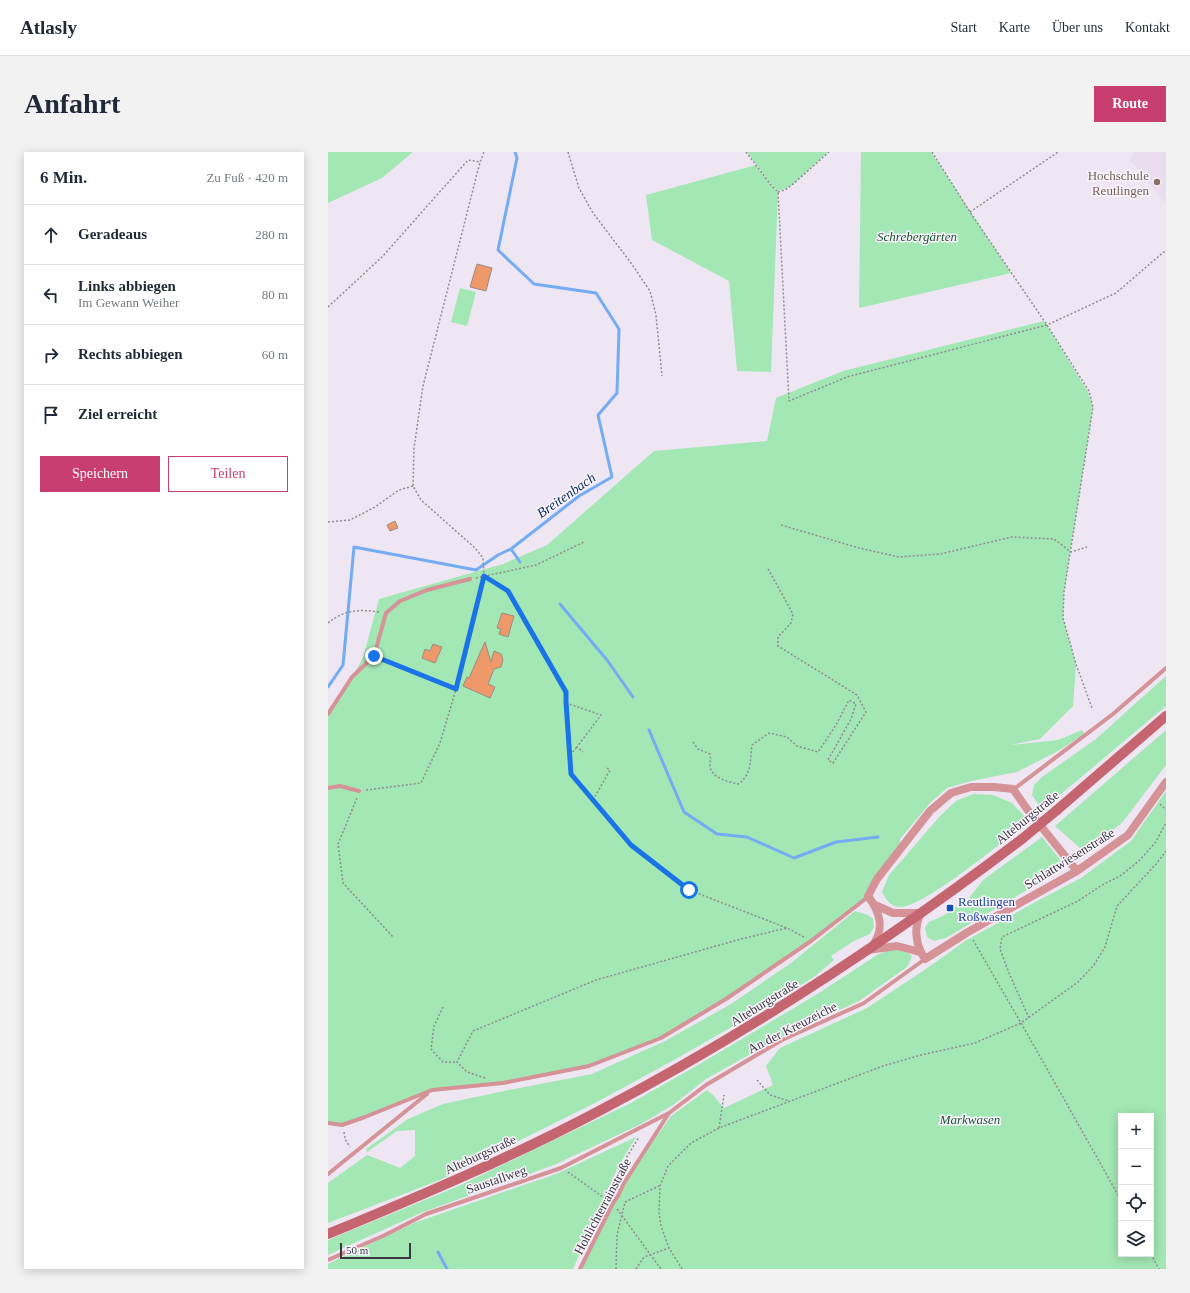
<!DOCTYPE html>
<html lang="de">
<head>
<meta charset="utf-8">
<style>
  :root { --surface:#fff; --page:#f2f2f3; --text:#1f2937; --muted:#747a83; --line:#e0e1e3; --accent:#c93e71 }
  body { margin:0; font-family:Georgia,serif; background:var(--page); color:var(--text) }
  .controls { position:absolute; right:12px; bottom:12px; display:grid; overflow:hidden; border-radius:0px; box-shadow:0 2px 10px #0003 }
  .controls button { width:36px; height:36px; display:grid; place-items:center; padding:0; border:0; border-bottom:1px solid var(--line); background:var(--surface); color:var(--text); font:20px sans-serif }
  .scale { position:absolute; left:12px; bottom:10px; width:71px; box-sizing:border-box; padding-left:4px; border:2px solid #3b383d; border-top:0; font-size:11px; line-height:14px; white-space:nowrap; color:#3b383d; -webkit-text-stroke:3px #faf4fe; paint-order:stroke }
  .stop { position:absolute; width:12px; height:12px; margin:-9px; border:3px solid #1a73e8; border-radius:50%; background:#fff }
  .stop.end { background:#1a73e8; border-color:#fff; box-shadow:0 1px 4px #0008 }
  .list { margin:0; padding:0; list-style:none }
  h2 { display:flex; justify-content:space-between; align-items:center; height:52px; margin:0; padding:0 16px; font-size:17px }
  h2 small { font-size:13px; font-weight:400; color:var(--muted) }
  .list li { display:grid; grid-template-columns:26px 1fr auto; gap:12px; align-items:center; box-sizing:border-box; height:60px; padding:0 16px; border-top:1px solid var(--line) }
  .list b { display:block; font-size:15px; white-space:nowrap }
  .list p { margin:0; font-size:13px; white-space:nowrap; color:var(--muted) }
  .list em { font-size:13px; font-style:normal; color:var(--muted) }
  .actions { display:flex; gap:8px; padding:12px 16px }
  .actions a { flex:1; padding:9px 0; border:1px solid var(--accent); border-radius:0px; text-align:center; font-size:14px; color:var(--accent) }
  .actions .main { background:var(--accent); color:#fff }
  .icon { flex:none; width:22px; height:22px; fill:none; stroke:currentColor; stroke-width:2; stroke-linecap:round; stroke-linejoin:round }
  .map { position:relative; flex:none; width:838px; height:1117px; overflow:hidden; border-radius:0px }
  header { display:flex; align-items:center; gap:24px; box-sizing:border-box; height:56px; padding:0 20px; background:var(--surface); border-bottom:1px solid var(--line) }
  header strong { font-size:19px }
  nav { display:flex; gap:22px; margin-inline-start:auto; font-size:14px }
  .intro { display:flex; align-items:center; justify-content:space-between; box-sizing:border-box; height:96px; padding:0 24px }
  h1 { margin:0; font-size:28px }
  .button { padding:10px 18px; border-radius:0px; background:var(--accent); color:#fff; font-size:14px; font-weight:700 }
  main { display:flex; gap:24px; padding:0 24px }
  aside { flex:1; background:var(--surface); border-radius:0px; box-shadow:0 2px 10px #0003 }
  .map>svg:first-child { display:block }
</style>
</head>
<body>
<header>
<strong>Atlasly</strong>
<nav><a>Start</a><a>Karte</a><a>Über uns</a><a>Kontakt</a></nav>
</header>
<div class="intro"><h1>Anfahrt</h1><a class="button">Route</a></div>
<main>
<aside>
<h2>6 Min.<small>Zu Fuß · 420 m</small></h2>
<ul class="list">
<li><svg class="icon" aria-label="ahead" viewBox="0 0 24 24"><path d="M12 20V5M6 11l6-6 6 6"/></svg><div><b>Geradeaus</b></div><em>280 m</em></li>
<li><svg class="icon" aria-label="left" viewBox="0 0 24 24"><path d="M17 20v-9H6M10 6l-5 5 5 5"/></svg><div><b>Links abbiegen</b><p>Im Gewann Weiher</p></div><em>80 m</em></li>
<li><svg class="icon" aria-label="right" viewBox="0 0 24 24"><path d="M7 20v-9h11M14 6l5 5-5 5"/></svg><div><b>Rechts abbiegen</b></div><em>60 m</em></li>
<li><svg class="icon" aria-label="arrive" viewBox="0 0 24 24"><path d="M6 21V4h12l-3 4 3 4H6"/></svg><div><b>Ziel erreicht</b></div></li>
</ul>
<div class="actions"><a class="main">Speichern</a><a>Teilen</a></div>
</aside>
<div class="map">
<svg width="838" height="1117" viewBox="0 0 838 1117">
  <rect width="100%" height="100%" fill="#eee7f3"/>
  <path fill="#e9ddf0" d="M807 0H838V52L802 8Z"/>
  <path fill="#a3e7b4" fill-rule="evenodd" d="M0 0H85L54 26 0 51Z
    M419 0H500L464 33 457 37 450 39 443 32Z
    M533 0H603L683 121 531 156Z
    M428 13 443 33 450 40 443 220 409 219 401 129 324 88 318 43Z
    M132 136 148 140 139 174 123 170Z
    M716 169 760 240 765 255 736 440 735 466 748 512 745 554 712 587 682 593 730 588 754 578 756 582 730 599 689 620 643 629 619 636 603 650 572 687 573 696 540 744 483 789 398 847 333 886 261 914 175 931 104 938 14 973 0 971V562L24 525 35 506 51 447 175 412 219 393 326 299 439 289 448 246 515 219Z
    M838 524V554L714 658 704 643 706 633 714 625 768 587Z
    M838 578V613L794 671 767 691 752 696 727 674Z
    M838 639V1117H252L300 1025 343 964 379 938 385 943 396 956 445 933 438 914 452 896 539 856 598 817 637 789 711 748 753 726 803 689ZM793 964H823V1102H793Z
    M645 642 665 643 684 651 701 669C679 686 595 756 572 755 562 755 558 747 554 740L561 723 612 664 628 649Z
    M714 685 738 715 618 786 606 789 599 785 597 776 601 770 615 764 641 746 655 728Z
    M527 759 540 763 545 767 546 775 542 782 526 789 503 804 506 808 486 825 414 869 346 908 269 950 112 1028 0 1071V1031L39 1003 72 1016 87 1004V978L69 979 39 1000 38 997 80 967 115 952 176 939 264 922 337 889 403 852 463 811Z
    M561 798H569L581 801 584 805 579 815 531 849 455 884 378 927 345 953 313 972 226 1013 95 1060 0 1103V1088L133 1033 303 951 370 913 491 841 549 803Z
    M308 985 290 1015 245 1117H0V1112L86 1071 228 1022Z"/>
  <g fill="none" stroke-linecap="round" stroke-linejoin="round">
    <path stroke="#74acf4" stroke-width="3" d="M183 397 192 410
      M232 452 279 508 305 545
      M0 535 15 513 26 395 148 418 170 403 183 397 251 344 284 325 270 263 289 241 291 177 268 141 206 132 170 98 189 6 187 0
      M321 578 356 660 389 682 419 685 466 706 508 690 550 685
      M110 1100 119 1117"/>
  </g>
  <path fill="#ef996a" stroke="#998c86" d="M149 112 164 116 158 139 142 135Z
    M67 369 70 376 62 379 59 373Z
    M174 461 186 464 180 485 171 482 173 477 169 476Z
    M157 490 163 510 166 499 173 502 175 508 173 515 166 517 160 532 167 535 162 546 135 534 139 525 141 526Z
    M105 492 114 495 107 511 94 506 97 497 102 499Z"/>
  <g fill="none" stroke-linecap="round" stroke-linejoin="round">
    <path stroke="#908b93" stroke-width="1.5" stroke-dasharray="2 2" stroke-linecap="butt" d="M240 0 251 36 265 61 303 111 322 139 328 163 334 224
      M418 0 443 33 450 40 461 249 519 225 719 173 788 141 838 98
      M604 0 642 60 719 173 761 239 765 255 736 440 735 466 748 512 764 556
      M450 40 457 38 464 33 501 0
      M642 60 730 0
      M0 155 55 104 140 8 152 10
      M0 370 22 368 47 355 71 338 85 334
      M453 373 531 396 571 405 612 402 684 385 726 387 743 400 759 395
      M156 424 181 439 238 540V551L243 622 303 693 361 738 459 776 476 785
      M148 426 208 413 256 390
      M0 471C16 458 31 457 51 460
      M51 507 128 537
      M238 551 273 563 249 595 255 600
      M365 590 370 597 382 602C383 607 382 609 382 614 383 626 401 630 410 632 424 623 422 608 424 593L441 581 459 585 469 594 490 600 508 573 521 548 528 552 523 567 500 608 505 611 538 560 529 543 450 494V485L463 471 465 462 439 415
      M242 603 249 595
      M38 638 93 631 112 591 128 537 156 424 155 406 147 396 93 348 85 334 86 296 95 234 152 10 156 0
      M29 646 10 692 15 731 65 785
      M265 648 282 618 277 615
      M832 652 838 658
      M645 788 693 871 793 1048
      M115 855 106 874 103 897 115 910H129
      M701 866 681 821 672 797 674 785 750 749 774 733 792 724 812 708 827 691 838 671
      M157 926 139 920 129 910 145 879 268 828 413 787 459 776
      M429 928 442 943 461 949
      M391 976 396 943
      M16 980 17 987 22 995
      M240 1020 279 1048
      M280 1045 292 1016 311 985
      M297 1050 331 1034
      M289 1057 333 1117
      M823 1102 831 1117
      M288 1117 289 1083 297 1050
      M308 1117 316 1105 341 1096
      M354 1117 341 1096 333 1074 331 1061 332 1034 340 1014 363 991 391 976 555 914 593 903 647 891 693 871 750 830 766 813 777 795 789 754 829 711 838 699"/>
    <path stroke="#d59297" stroke-width="4" d="M0 562 24 525 46 504 58 461 72 449 99 438 142 427
      M0 636 12 634 31 639
      M686 637 785 562 838 516
      M0 971 14 973 37 965 104 938 175 931 261 914 333 886 398 847 483 789 540 745
      M0 1022 99 942
      M0 1108 57 1083 98 1062 233 1016 341 961 378 933 454 888 536 851 597 807
      M252 1117 285 1051 290 1044 296 1031 341 961"/>
    <path stroke="#d59297" stroke-width="8" d="M547 753 565 761H593
      M593 761C585 776 588 794 597 807L640 780 749 719 800 683 838 630
      M545 793C557 776 552 760 540 744L549 727 602 659 623 641 643 635H666L685 637 699 657 749 719
      M540 798 569 794 592 800"/>
    <path stroke="#c5656f" stroke-width="10" d="M729 658 838 564
      M0 1082C92 1044 184 1005 271 959 420 881 561 788 694 687"/>
    <path stroke="#c5656f" stroke-width="10" d="M694 687 729 658"/>
  </g>
  <g fill="none" stroke-linecap="round" stroke-linejoin="round">
    <path stroke="#1a73e8" stroke-width="5" d="M46 504 128 537 156 424 180 439 238 540V550L243 622 303 693 361 738"/>
  </g>
  <circle fill="#8d6e63" stroke="#faf4fe" stroke-width="1.5" cx="829" cy="30" r="4"/>
  <rect fill="#1a4fb4" stroke="#faf4fe" stroke-width="1.5" x="618" y="752" width="8" height="8" rx="2"/>
  <g text-anchor="middle" stroke-width="3" stroke-linejoin="round" paint-order="stroke">
    <g font-size="13" fill="#785e54" stroke="#faf4fe" text-anchor="end">
      <text x="821" y="28">Hochschule<tspan x="821" dy="15">Reutlingen</tspan></text>
    </g>
    <g font-size="13" font-style="italic" fill="#17542d" stroke="#faf4fe">
      <text x="589" y="89">Schrebergärten</text>
      <text x="642" y="972">Markwasen</text>
    </g>
    <g font-size="13" fill="#3b383d" stroke="#faf4fe">
      <text transform="translate(699 665) rotate(-39)" y="5">Alteburgstraße</text>
      <text transform="translate(741 706) rotate(-32)" y="5">Schlattwiesenstraße</text>
      <text transform="translate(436 850) rotate(-32)" y="5">Alteburgstraße</text>
      <text transform="translate(464 875) rotate(-27)" y="5">An der Kreuzeiche</text>
      <text transform="translate(152 1002) rotate(-25)" y="5">Alteburgstraße</text>
      <text transform="translate(168 1027) rotate(-19)" y="5">Saustallweg</text>
      <text transform="translate(274 1054) rotate(-62)" y="5">Hohlichterrainstraße</text>
    </g>
    <g font-size="13" fill="#164399" stroke="#faf4fe" text-anchor="start">
      <text x="630" y="754">Reutlingen<tspan x="630" dy="15">Roßwasen</tspan></text>
    </g>
    <g font-size="14" font-style="italic" fill="#0c3260" stroke="#faf4fe">
      <text transform="translate(238 343) rotate(-35)" y="5">Breitenbach</text>
    </g>
  </g>
</svg>
<div class="controls">
<button>+</button>
<button>−</button>
<button><svg class="icon" aria-label="locate" viewBox="0 0 24 24"><circle cx="12" cy="12" r="6"/><path d="M12 2v4M12 18v4M2 12h4M18 12h4"/></svg></button>
<button><svg class="icon" aria-label="layers" viewBox="0 0 24 24"><path d="M12 4l9 5-9 5-9-5zM3 14l9 5 9-5"/></svg></button>
</div>
<div class="scale">50 m</div>
<div class="stop" style="left:361px;top:738px"></div>
<div class="stop end" style="left:46px;top:504px"></div>
</div>
</main>
</body>
</html>
